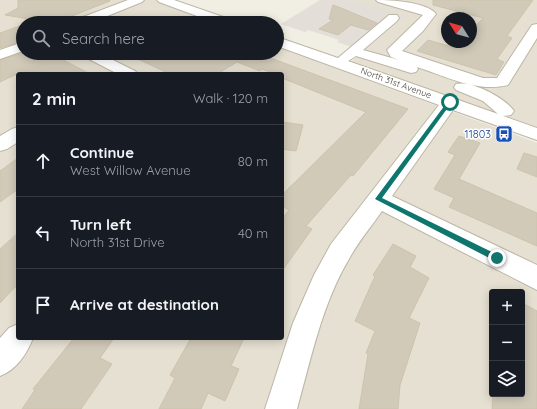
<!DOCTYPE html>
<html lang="en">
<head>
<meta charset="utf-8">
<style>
  :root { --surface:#171b24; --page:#20242c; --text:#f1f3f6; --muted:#9ea1a6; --line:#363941 }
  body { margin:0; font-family:Quicksand,sans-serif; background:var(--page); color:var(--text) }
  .controls { position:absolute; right:12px; bottom:12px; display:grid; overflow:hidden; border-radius:4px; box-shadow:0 2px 10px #0003 }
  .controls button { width:36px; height:36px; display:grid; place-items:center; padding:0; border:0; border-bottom:1px solid var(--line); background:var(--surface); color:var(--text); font:20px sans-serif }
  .compass { position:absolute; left:441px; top:12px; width:36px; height:36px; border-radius:50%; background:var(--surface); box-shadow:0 2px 10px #0003; rotate:307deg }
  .stop { position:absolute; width:12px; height:12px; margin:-9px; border:3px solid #0f766e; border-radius:50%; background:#fff }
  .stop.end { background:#0f766e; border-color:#fff; box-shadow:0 1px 4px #0008 }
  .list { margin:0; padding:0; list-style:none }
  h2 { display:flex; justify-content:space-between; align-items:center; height:52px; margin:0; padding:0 16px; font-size:17px }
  h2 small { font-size:13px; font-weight:400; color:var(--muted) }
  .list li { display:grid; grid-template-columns:26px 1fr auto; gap:12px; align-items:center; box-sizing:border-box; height:72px; padding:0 16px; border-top:1px solid var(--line) }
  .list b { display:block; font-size:15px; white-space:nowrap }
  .list p { margin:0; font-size:13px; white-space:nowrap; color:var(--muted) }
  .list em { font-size:13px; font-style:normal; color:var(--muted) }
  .icon { flex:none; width:22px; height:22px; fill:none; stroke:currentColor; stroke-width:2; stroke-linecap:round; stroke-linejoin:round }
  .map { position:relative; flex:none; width:537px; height:409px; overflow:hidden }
  .search { position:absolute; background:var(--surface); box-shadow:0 2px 10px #0003; left:16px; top:16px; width:268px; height:44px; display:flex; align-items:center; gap:10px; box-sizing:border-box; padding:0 14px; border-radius:22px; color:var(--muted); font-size:15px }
  .panel { position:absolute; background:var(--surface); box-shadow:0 2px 10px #0003; left:16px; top:72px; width:268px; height:268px; border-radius:4px }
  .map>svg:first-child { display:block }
</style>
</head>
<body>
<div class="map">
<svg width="537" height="409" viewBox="0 0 537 409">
  <rect width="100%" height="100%" fill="#f1eee3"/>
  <path fill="#e5e0d1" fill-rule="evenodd" d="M0 0H163L194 11 188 14 211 23H23V53H277V47L537 143V409H0ZM18 74H282V338H18ZM492 292H522V394H492Z
    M346 0H537V127L351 62 399 21 390 12ZM447 18H471V42H447Z"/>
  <path fill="#e3dfd8" d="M320 0H346L408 15 401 21H399L372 42 373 43 364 51 337 42 339 40 308 30 305 32 281 24Z"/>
  <path fill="#d2cab9" stroke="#ccc3ac" d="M18 0H110V1L54 23 5 15 18 8Z
    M433 0H533L507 36 512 38 497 59 504 62 496 75 417 51 428 40 456 48 461 42H471V31L483 18 433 5Z
    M333 5 341 8 377 23 368 30 351 25 338 35 319 29 333 20 329 19Z
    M23 25V41L0 48V33Z
    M23 53H50L90 74H17L0 82V60Z
    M125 53H257L408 109 353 176 351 175 306 226 312 229 282 271V219L289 210 282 206V195L366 112 282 78V74H275L262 69 260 71 237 62 217 74H170Z
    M282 122 303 125 296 151 282 149Z
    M459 136 480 143 459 179 537 213V246L449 207 454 198 434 189 455 155 448 152Z
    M524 153 537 157V177L517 169Z
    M18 158V189L0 202V171Z
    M18 233V284L0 303V249Z
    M393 244 416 256 410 267 429 278 409 318 420 323 400 385 398 409H359L368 354 366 353 375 331 355 321 375 276 373 275Z
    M522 303 537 311V409H492L493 394H522Z
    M74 338H114L100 358 112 364 81 409H22L35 390 33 389Z
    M191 338H244L231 366 239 369 225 401 208 393 201 409H159L175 378 170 375Z"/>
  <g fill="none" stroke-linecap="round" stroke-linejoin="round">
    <defs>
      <path id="minor" d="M128 0H144L142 2 90 23H73L75 20Z
        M157 0H174L232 20 234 23H216L159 2Z
        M376 0C391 0 427 2 436 14L423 31 402 51 483 78H497L532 25 537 24V38L508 85C477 93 445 76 417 67L418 69 416 72 411 73 356 56 348 61 498 114 483 101 456 90 454 87 456 84C472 80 505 98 514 111L511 115 503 116 537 128V140L453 110 392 196 537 265V290L382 211C371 227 358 242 349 259 322 304 311 359 297 409H265L293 323 314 275 331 244 439 105 277 46V37L338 58 389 15H397L399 18 397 21 363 50 399 60 391 57 387 50 423 15 378 2Z
        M23 42V51L0 59V50Z
        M81 53H99L135 71 138 74H118L83 56Z
        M18 127V142L7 149 0 151V136L12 129Z
        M18 324V338H33C27 354 16 370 0 376V338L9 328Z"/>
    </defs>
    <use href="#minor" stroke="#bcb6a6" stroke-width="2"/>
    <use href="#minor" fill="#fff" fill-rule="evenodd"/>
  </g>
  <path fill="#0f766e" d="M448 101 452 102 382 198 500 256V261L497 262 375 199Z"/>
  <defs>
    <symbol id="bus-square" viewBox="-11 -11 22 22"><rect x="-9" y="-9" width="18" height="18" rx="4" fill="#1a4fb4" stroke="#fff"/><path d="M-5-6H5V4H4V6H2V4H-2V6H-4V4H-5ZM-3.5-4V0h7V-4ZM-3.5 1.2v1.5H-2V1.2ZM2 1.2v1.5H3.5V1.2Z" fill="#fff"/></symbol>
  </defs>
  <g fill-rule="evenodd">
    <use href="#bus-square" x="494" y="124" width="20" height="20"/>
  </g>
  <g text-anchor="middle" stroke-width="3" stroke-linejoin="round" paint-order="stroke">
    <g font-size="9" fill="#423e33" stroke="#fff">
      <text transform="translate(396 83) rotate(20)" y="3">North 31st Avenue</text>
    </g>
    <g font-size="11" fill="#164399" stroke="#fff" text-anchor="end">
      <text x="491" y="138">11803</text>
    </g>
  </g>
</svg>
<div class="controls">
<button>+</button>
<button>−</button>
<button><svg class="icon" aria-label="layers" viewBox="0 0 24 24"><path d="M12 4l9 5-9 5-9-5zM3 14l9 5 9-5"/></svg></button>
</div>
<svg class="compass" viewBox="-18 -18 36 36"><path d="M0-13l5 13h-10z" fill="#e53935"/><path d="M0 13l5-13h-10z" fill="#9ea1a6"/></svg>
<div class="stop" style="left:450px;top:102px"></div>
<div class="stop end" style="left:497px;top:258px"></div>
<div class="search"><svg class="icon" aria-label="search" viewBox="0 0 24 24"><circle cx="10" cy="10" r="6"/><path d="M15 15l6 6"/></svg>Search here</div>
<section class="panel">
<h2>2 min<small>Walk · 120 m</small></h2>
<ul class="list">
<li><svg class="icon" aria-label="ahead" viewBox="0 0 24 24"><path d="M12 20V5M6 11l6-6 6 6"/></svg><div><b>Continue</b><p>West Willow Avenue</p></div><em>80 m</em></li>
<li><svg class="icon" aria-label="left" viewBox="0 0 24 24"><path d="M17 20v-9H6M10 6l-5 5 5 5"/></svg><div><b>Turn left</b><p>North 31st Drive</p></div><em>40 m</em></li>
<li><svg class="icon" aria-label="arrive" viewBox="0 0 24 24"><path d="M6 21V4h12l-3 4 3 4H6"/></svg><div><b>Arrive at destination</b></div></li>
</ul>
</section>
</div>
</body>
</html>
